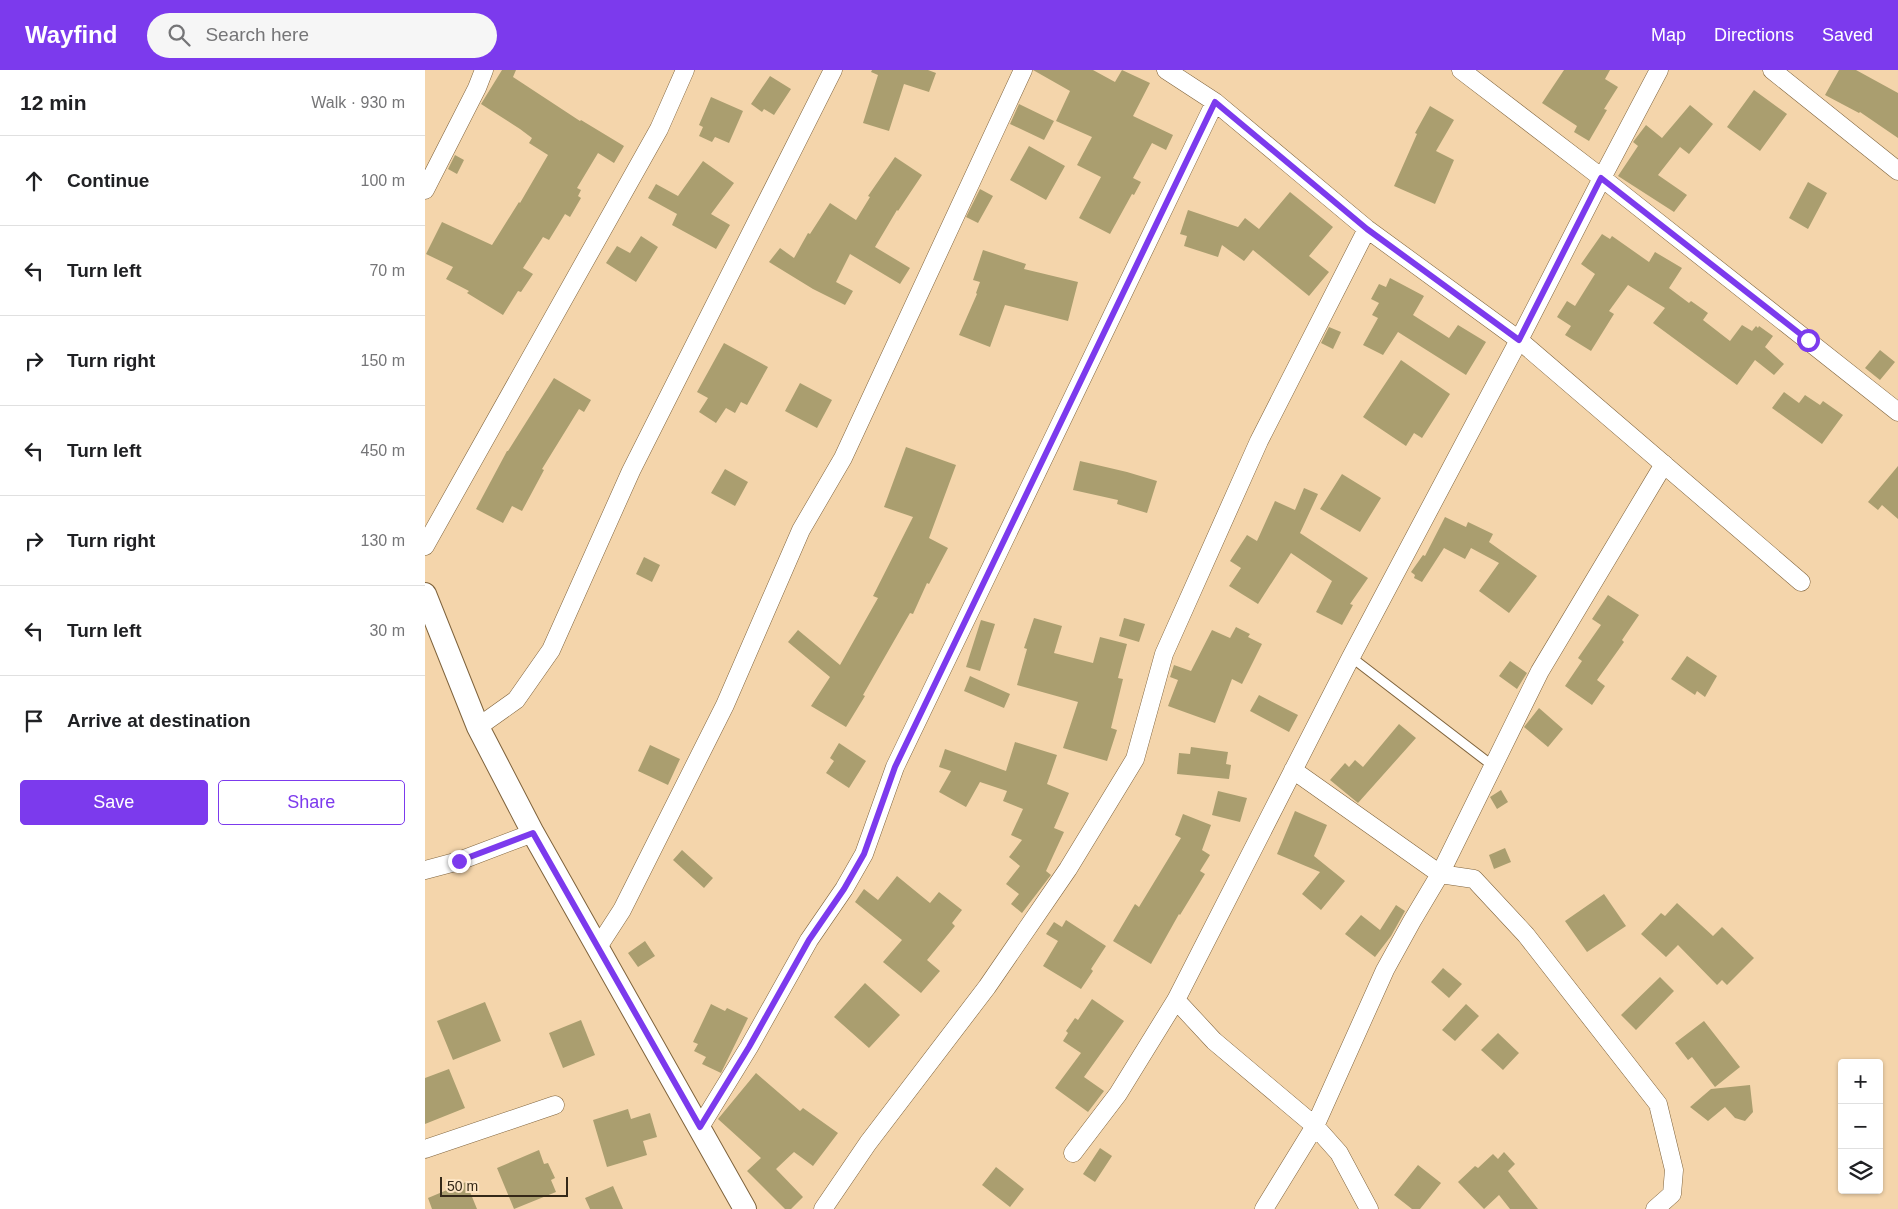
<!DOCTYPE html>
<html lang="en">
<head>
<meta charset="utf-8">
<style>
  :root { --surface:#fff; --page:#f6f6f6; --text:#202124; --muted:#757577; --line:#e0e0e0; --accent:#7c3aed }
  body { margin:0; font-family:Arial,sans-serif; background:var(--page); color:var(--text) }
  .controls { position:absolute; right:15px; bottom:15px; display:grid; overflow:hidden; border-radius:5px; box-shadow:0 1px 4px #0004 }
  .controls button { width:45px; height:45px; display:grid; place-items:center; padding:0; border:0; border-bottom:1px solid var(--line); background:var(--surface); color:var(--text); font:25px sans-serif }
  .scale { position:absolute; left:15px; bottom:12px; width:128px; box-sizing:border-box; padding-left:5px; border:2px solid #342818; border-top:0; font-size:14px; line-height:18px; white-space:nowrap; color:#342818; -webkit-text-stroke:4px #fde4c2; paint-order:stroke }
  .stop { position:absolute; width:15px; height:15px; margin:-11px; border:4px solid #7c3aed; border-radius:50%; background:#fff }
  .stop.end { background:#7c3aed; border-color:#fff; box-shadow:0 1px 5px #0008 }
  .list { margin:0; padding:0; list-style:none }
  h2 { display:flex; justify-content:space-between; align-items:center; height:65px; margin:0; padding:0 20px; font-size:21px }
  h2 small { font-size:16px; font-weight:400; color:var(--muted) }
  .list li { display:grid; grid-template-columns:32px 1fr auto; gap:15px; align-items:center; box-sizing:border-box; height:90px; padding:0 20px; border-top:1px solid var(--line) }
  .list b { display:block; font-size:19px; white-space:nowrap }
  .list em { font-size:16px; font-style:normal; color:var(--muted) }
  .actions { display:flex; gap:10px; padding:15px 20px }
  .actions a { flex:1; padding:11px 0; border:1px solid var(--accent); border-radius:5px; text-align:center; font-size:18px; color:var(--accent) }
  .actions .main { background:var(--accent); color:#fff }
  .icon { flex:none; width:28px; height:28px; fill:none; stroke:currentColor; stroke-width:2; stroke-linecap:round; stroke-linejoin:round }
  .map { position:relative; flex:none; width:1473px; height:1139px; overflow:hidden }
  header { display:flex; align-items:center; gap:30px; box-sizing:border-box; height:70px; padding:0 25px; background:var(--accent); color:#fff }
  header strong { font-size:24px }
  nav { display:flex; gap:28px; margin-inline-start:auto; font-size:18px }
  .search { width:350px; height:45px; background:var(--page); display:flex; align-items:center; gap:12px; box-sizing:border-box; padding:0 18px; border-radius:28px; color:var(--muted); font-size:19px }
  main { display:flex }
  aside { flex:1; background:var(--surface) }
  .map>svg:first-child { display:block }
</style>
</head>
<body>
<header>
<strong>Wayfind</strong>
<div class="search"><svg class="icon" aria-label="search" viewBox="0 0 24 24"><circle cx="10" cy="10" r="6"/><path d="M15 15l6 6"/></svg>Search here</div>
<nav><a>Map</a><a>Directions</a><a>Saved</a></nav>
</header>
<main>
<aside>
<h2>12 min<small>Walk · 930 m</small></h2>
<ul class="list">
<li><svg class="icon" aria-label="ahead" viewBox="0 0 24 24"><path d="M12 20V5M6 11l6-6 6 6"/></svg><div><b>Continue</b></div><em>100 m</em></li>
<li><svg class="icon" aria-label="left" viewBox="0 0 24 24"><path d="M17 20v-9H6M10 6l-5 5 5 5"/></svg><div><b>Turn left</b></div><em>70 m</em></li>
<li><svg class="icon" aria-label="right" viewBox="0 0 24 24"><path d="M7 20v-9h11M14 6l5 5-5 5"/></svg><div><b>Turn right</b></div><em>150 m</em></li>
<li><svg class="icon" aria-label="left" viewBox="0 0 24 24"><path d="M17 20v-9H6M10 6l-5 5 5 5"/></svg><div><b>Turn left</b></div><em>450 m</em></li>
<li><svg class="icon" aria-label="right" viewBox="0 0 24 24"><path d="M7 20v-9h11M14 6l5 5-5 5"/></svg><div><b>Turn right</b></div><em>130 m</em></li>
<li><svg class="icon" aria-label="left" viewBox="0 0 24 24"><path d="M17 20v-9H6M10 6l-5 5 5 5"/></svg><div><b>Turn left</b></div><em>30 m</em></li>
<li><svg class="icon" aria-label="arrive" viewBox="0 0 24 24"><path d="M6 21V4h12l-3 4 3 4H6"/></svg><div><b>Arrive at destination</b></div></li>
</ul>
<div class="actions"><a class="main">Save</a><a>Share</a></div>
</aside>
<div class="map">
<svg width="1473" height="1139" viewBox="0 0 1473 1139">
  <rect width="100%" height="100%" fill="#f4d5ab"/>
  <path fill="#aa9e6f" d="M77 0H91L88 7 155 51 156 50 199 76 189 93 173 83 152 118 156 120 153 126 156 128 145 147 140 144 124 170 118 167 98 198 108 204 96 222 93 221 78 245 42 223 44 221 21 209 28 197 1 184 17 152 67 175 94 132 95 133 123 85 104 73 107 68 95 59 56 34Z
    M447 0H503L511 3 504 22 479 14 464 61 438 53 453 5 446 2Z
    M608 0H668L690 12 697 0 725 13 708 46 748 65 741 80 727 73 708 108 716 112 709 125 707 124 685 164 654 148 676 107 652 95 667 67 631 51 645 21Z
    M1139 0H1185L1180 9 1193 17 1179 39 1182 40 1164 71 1149 62 1152 56 1117 33Z
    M1414 0H1431L1473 23V68L1435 42 1434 43 1400 25Z
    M345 6 366 19 349 45 339 39 337 42 326 34Z
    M1329 20 1362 44 1335 81 1302 57Z
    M286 27 318 41 304 73 290 67 287 72 274 66 278 57 274 55Z
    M594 34 629 51 619 70 585 54Z
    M1265 35 1288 54 1264 84 1255 77 1233 105 1262 125 1249 142 1193 106 1213 76 1208 72 1221 55 1237 68Z
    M1005 36 1029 50 1011 81 1029 90 1010 134 969 116 992 64 990 63Z
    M604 76 640 96 621 130 585 110Z
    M30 85 39 90 32 104 23 99Z
    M470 87 497 105 473 141 472 140 450 177 485 198 475 214 425 184 411 212 428 221 420 235 388 219 344 192 355 178 369 188 383 163 385 164 405 133 431 150 445 127 443 126Z
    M278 91 309 113 286 144 305 155 291 179 247 155 252 144 223 128 231 114 253 126Z
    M1383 112 1402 123 1383 159 1364 148Z
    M555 119 568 126 553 153 541 147Z
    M865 122 908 157 884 186 904 202 884 226 828 180 819 191 797 175 793 187 759 176 762 166 755 164 763 140 813 157 820 148 834 159Z
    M1177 164 1185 169 1187 166 1224 192 1230 182 1257 198 1244 218 1264 233 1266 231 1283 243 1278 250 1305 271 1317 255 1327 261 1331 256 1333 258 1334 256 1348 266 1340 277 1359 294 1349 305 1330 290 1312 315 1228 253 1240 238 1203 215 1184 241 1189 244 1166 281 1140 265 1146 256 1132 247 1142 231 1150 236 1170 204 1156 194Z
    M216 166 233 177 211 212 181 193 192 176 205 183Z
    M558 180 601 194 599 199 653 212 643 251 580 235 565 277 534 265 552 224 551 223 555 212 548 210Z
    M965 208 999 226 988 245 1024 268 1033 255 1061 272 1041 305 973 262 958 285 938 275 953 248 947 245 954 233 946 229 954 214 961 217Z
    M904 257 916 262 908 279 896 273Z
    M299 273 343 297 322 335 316 332 310 343 301 338 291 353 274 342 283 328 272 322Z
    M1455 280 1470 292 1455 310 1440 298Z
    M976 290 1025 324 997 368 989 363 981 376 938 347Z
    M129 308 166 330 159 342 154 339 117 399 119 400 97 441 87 436 78 453 51 439 82 381H83Z
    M375 313 407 330 392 358 360 341Z
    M1359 322 1374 333 1380 325 1395 335 1398 331 1418 345 1397 374 1347 338Z
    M481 377 531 395 504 468 523 478 504 514 502 513 488 544 485 543 438 625 440 626 421 657 386 636 405 607 363 572 373 560 415 595 453 528 448 526 488 447 459 437Z
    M655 391 702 402 732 411 722 443 692 434 693 430 648 420Z
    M1473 396V449L1457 435 1453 440 1443 432Z
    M300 399 323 412 310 436 286 423Z
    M917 404 956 428 935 462 895 439Z
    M879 418 893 424 875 463 943 508 925 534 928 535 917 555 891 542 907 511 866 483 833 534 804 516 816 498 805 491 822 465 832 471 850 431 870 440Z
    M1020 447 1041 457 1043 452 1068 464 1064 472 1112 506 1084 543 1054 521 1074 493 1046 478 1040 489 1019 478 997 512 989 508 990 505 986 502 998 485 1000 486Z
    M219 487 235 495 227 512 211 504Z
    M1183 525 1214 545 1197 570 1199 572 1172 610 1180 616 1167 635 1140 616 1157 591 1153 588 1176 555 1167 549Z
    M609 548 637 556 629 583 668 593 675 567 702 574 693 608 698 609 686 658 692 660 682 691 638 678 653 632 592 615 602 579 599 578Z
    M699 548 720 554 714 572 694 566Z
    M556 550 570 554 555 601 541 597Z
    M811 557 825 564 823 567 837 574 817 614 807 609 790 653 743 636 753 610 745 607 749 595 766 601 787 560 805 568Z
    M1262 586 1292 606 1280 627 1272 621 1270 625 1246 609Z
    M1085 591 1102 603 1092 619 1074 606Z
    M545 606 585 624 579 638 539 621Z
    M834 625 873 645 864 662 825 641Z
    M1114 638 1138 659 1123 677 1099 657Z
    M974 654 991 668 933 733 905 710 920 693 924 697 930 690 938 697Z
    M590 672 632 685 622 714 644 723 629 758 639 762 621 801 626 805 597 843 586 834 594 824 581 814 595 796 584 787 597 770 586 765 598 739 578 731 582 721 555 712 541 737 514 722 526 701 514 697 520 679 581 701Z
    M414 673 441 691 424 718 401 703 409 691 405 688Z
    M225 675 255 689 243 715 213 701Z
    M766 677 803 682 801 694 806 695 804 709 752 704 754 683 765 684Z
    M1076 720 1083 732 1072 739 1065 727Z
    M793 721 822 728 815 752 787 745Z
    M870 741 902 755 889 786 920 811 896 840 877 824 895 802 852 784Z
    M758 744 786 755 777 780 785 785 775 801 780 804 755 845 754 844 726 894 688 871 710 834 714 837 756 768 750 765Z
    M1080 778 1086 792 1069 799 1064 785Z
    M257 780 288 808 279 818 248 790Z
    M472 806 505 833 514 822 537 840 527 853 530 856 502 890 515 901 496 923 458 892 477 870 430 832 439 819 453 830Z
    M1179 824 1201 856 1162 882 1140 851Z
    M1252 833 1288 866 1297 857 1329 888 1302 915 1297 910 1292 915 1253 875 1241 887 1216 864 1236 843 1240 846Z
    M971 835 980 841 966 866 950 887 920 864 936 845 955 860Z
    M641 850 681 876 666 899 668 901 656 919 618 896 633 871 621 864 629 852 637 857Z
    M220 871 230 886 213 897 203 883Z
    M1018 898 1037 914 1024 928 1006 912Z
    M1235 907 1249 921 1211 960 1196 945Z
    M440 913 475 945 444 978 409 947Z
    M667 929 699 951 659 1007 679 1021 663 1042 630 1018 656 983 638 971 643 963 641 961 650 948 653 950Z
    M60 932 76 971 28 990 12 951Z
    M286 934 300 941 302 938 323 948 296 1003 277 994 281 987 269 981 273 974 268 972Z
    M1041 934 1054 946 1030 971 1017 960Z
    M156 950 170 985 138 998 124 963Z
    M1279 951 1315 997 1290 1017 1267 987 1263 990 1250 973Z
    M1073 963 1094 983 1078 1000 1056 980Z
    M24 999 40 1038 0 1054V1008Z
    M331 1003 375 1041 378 1038 413 1063 388 1096 369 1082 351 1099 378 1127 366 1139H360L322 1101 336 1088 293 1049Z
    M1325 1015 1328 1042 1320 1051 1310 1048 1300 1037 1283 1051 1265 1037 1286 1019Z
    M203 1039 206 1049 225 1043 232 1067 218 1071 222 1085 182 1097 168 1050Z
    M675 1078 687 1086 670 1112 658 1104Z
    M114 1080 119 1094 123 1093 130 1108 126 1110 131 1122 89 1139 72 1098Z
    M1079 1082 1090 1094 1083 1101 1113 1139H1085L1074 1125 1059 1139 1033 1112 1050 1096 1053 1098 1068 1084 1073 1089Z
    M993 1095 1016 1113 995 1139H987L969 1125Z
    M571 1097 599 1119 585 1137 557 1115Z
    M41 1112 52 1139H7L3 1128Z
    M188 1116 198 1139H165L160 1128Z"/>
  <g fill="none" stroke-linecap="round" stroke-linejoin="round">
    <defs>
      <path id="service" d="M926 587 1068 696"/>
      <path id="minor" d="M741 0 790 32 942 159 1094 270 1376 512
        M1036 0 1177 108 1473 342
        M1347 0 1473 101
        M0 120 52 18 59 0
        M0 476 234 59 260 0
        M53 657 91 630 126 580 206 401 408 0
        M868 700 1015 804 1049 809 1101 865 1233 1034 1249 1100 1247 1124 1230 1139
        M0 800 34 791 108 763
        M173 877 197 840 300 635 376 460 418 388 598 0
        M751 930 789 971 890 1056 914 1083 944 1139
        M275 1057 324 977 384 870 419 819 439 784 470 697 790 32
        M0 1079 130 1035
        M648 1083 693 1024 751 930 926 587 1094 270 1177 108 1234 0
        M398 1139 443 1073 562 917 643 799 710 689 739 584 834 371 942 159
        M839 1139 890 1056 960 900 987 851 1015 804 1115 601 1239 394"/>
      <path id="tertiary" d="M0 524 53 657 108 763 320 1139"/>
    </defs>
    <use href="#service" stroke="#7f633c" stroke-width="11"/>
    <use href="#minor" stroke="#7f633c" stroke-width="19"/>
    <use href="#tertiary" stroke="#7f633c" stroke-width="24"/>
    <use href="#service" stroke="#fff" stroke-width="9"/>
    <use href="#minor" stroke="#fff" stroke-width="18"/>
    <use href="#tertiary" stroke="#fff" stroke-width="22"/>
  </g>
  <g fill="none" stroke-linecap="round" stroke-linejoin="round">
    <path stroke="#7c3aed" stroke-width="6" d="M34 791 108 763 275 1057 324 977 384 870 419 819 439 784 470 697 790 32 942 159 1094 270 1176 108 1383 270"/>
  </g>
</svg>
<div class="controls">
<button>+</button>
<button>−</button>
<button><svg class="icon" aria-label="layers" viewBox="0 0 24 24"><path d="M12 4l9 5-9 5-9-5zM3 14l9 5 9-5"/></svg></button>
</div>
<div class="scale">50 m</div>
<div class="stop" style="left:1383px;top:270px"></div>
<div class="stop end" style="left:34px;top:791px"></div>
</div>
</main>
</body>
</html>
